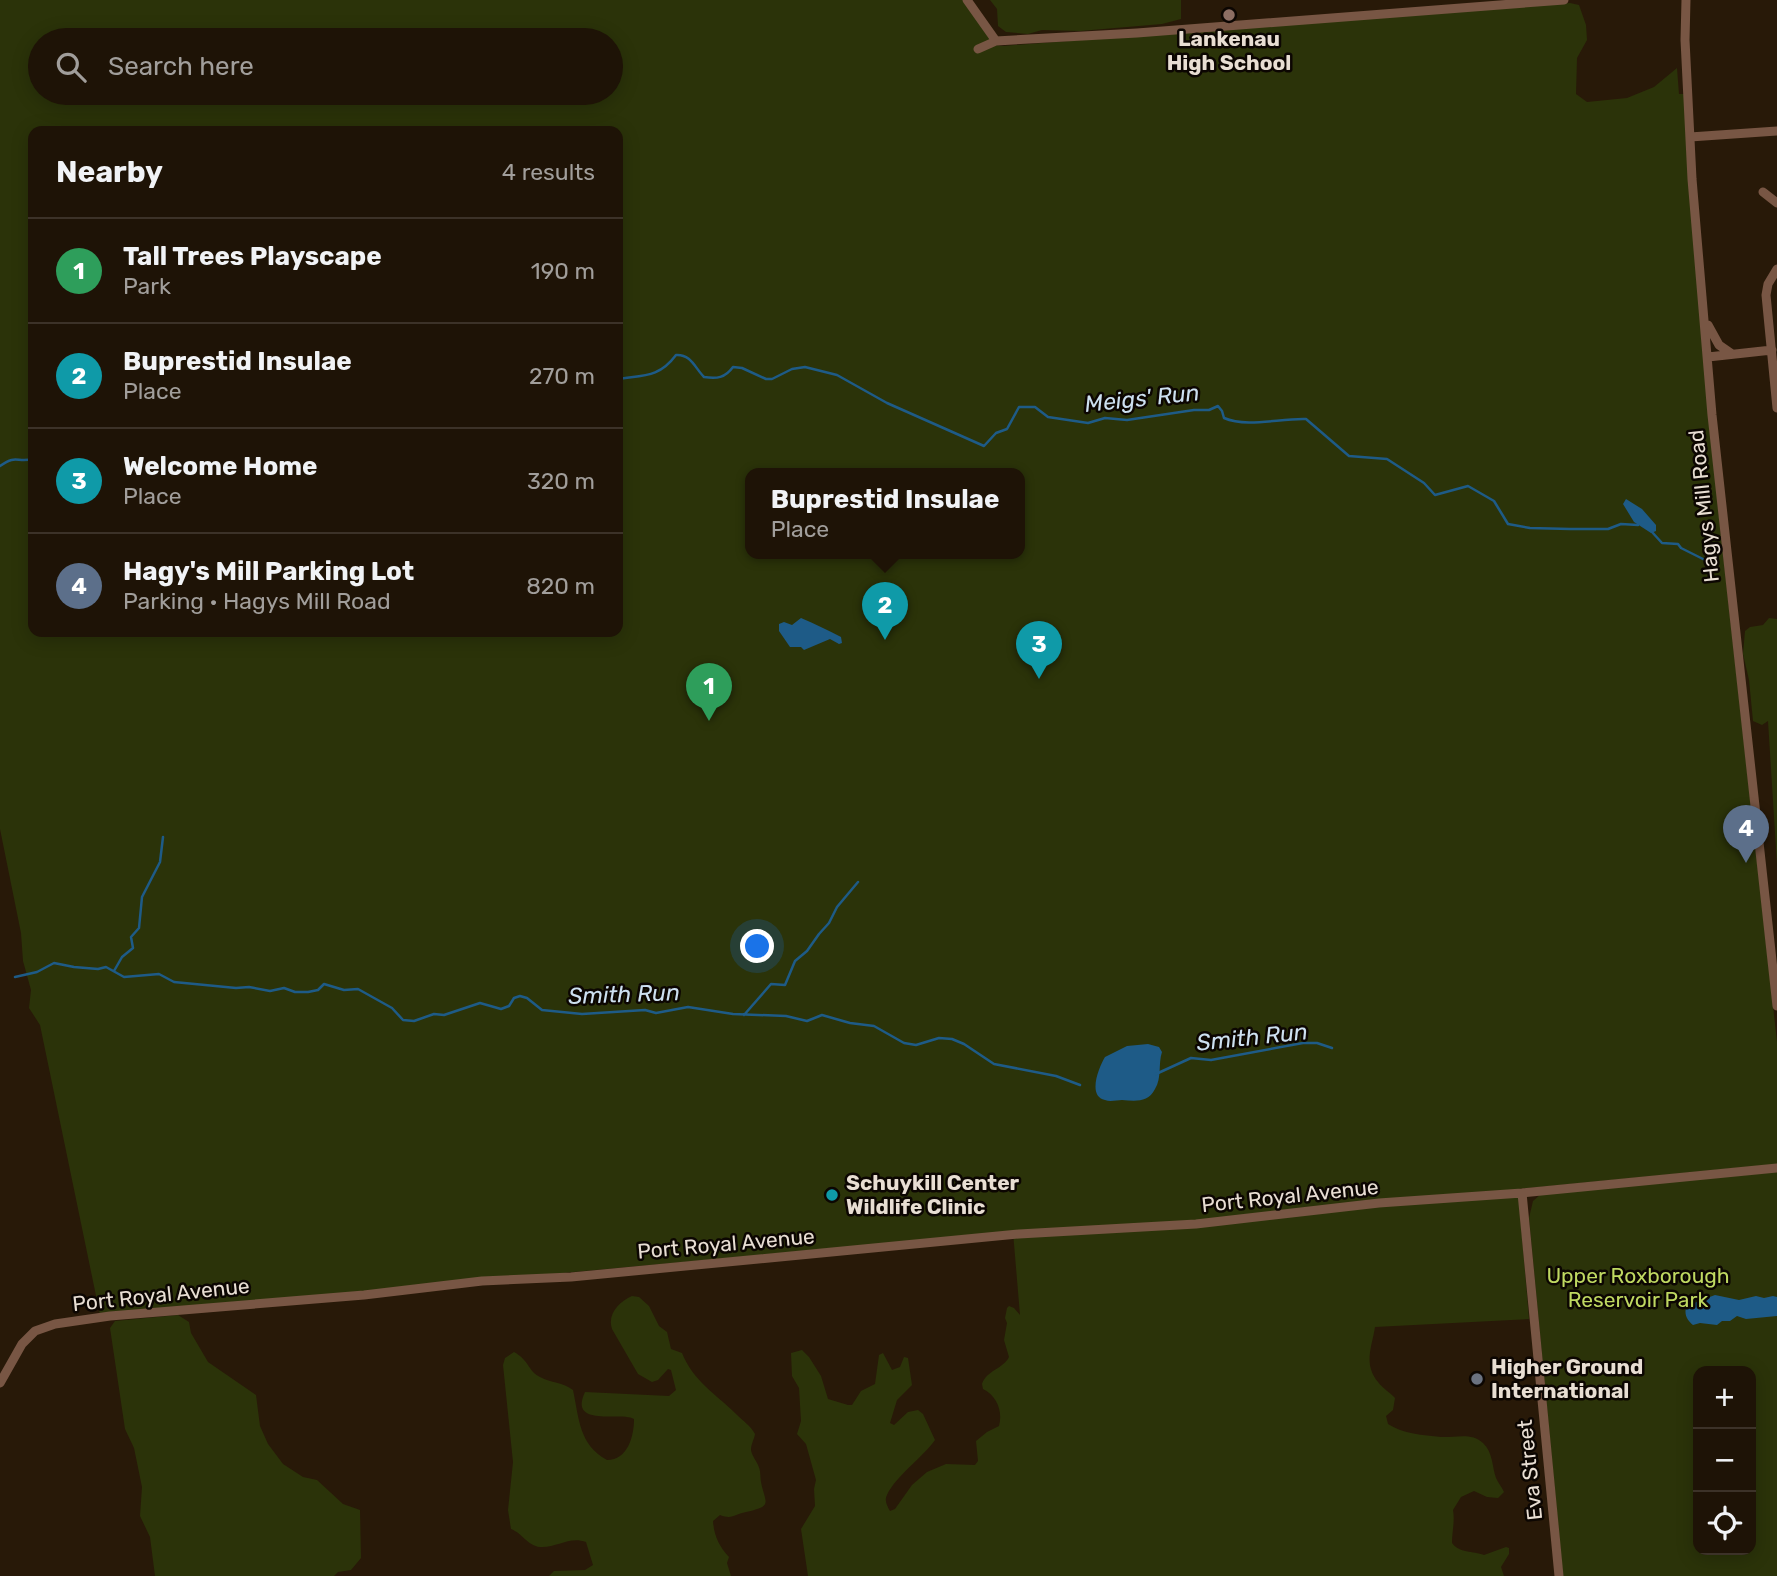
<!DOCTYPE html>
<html lang="en">
<head>
<meta charset="utf-8">
<style>
  :root { --surface:#1e1306; --page:#2b2014; --text:#f1f3f6; --muted:#a19e9b; --line:#3c3228; --accent:#f59c91 }
  body { margin:0; font-family:Rubik,sans-serif; background:var(--page); color:var(--text) }
  .controls { position:absolute; right:21px; bottom:21px; display:grid; overflow:hidden; border-radius:14px; box-shadow:0 4px 18px #0003 }
  .controls button { width:63px; height:63px; display:grid; place-items:center; padding:0; border:0; border-bottom:2px solid var(--line); background:var(--surface); color:var(--text); font:35px sans-serif }
  .you { position:absolute; left:758px; top:947px; width:24px; height:24px; margin:-18px; border:5px solid #fff; border-radius:50%; background:#1a73e8; box-shadow:0 0 0 10px #1a73e833 }
  .badge { display:grid; place-items:center; width:46px; height:46px; border-radius:50%; background:var(--accent); color:#fff; font-size:23px; font-weight:700 }
  .pin { position:absolute; translate:-50% -58px; filter:drop-shadow(0 2px 4px #0008) }
  .pin::after { content:''; position:absolute; top:37px; width:24px; height:21px; background:inherit; clip-path:polygon(0 0,100% 0,50% 100%) }
  .popup { position:absolute; left:745px; top:468px; width:280px; height:91px; box-sizing:border-box; display:grid; place-content:center; border-radius:14px; background:var(--surface); filter:drop-shadow(0 2px 5px #0005); font-size:23px; white-space:nowrap; color:var(--muted) }
  .popup b { font-size:26px; color:var(--text) }
  .popup::after { content:''; position:absolute; left:50%; top:100%; margin-left:-14px; border:14px solid transparent; border-top-color:var(--surface) }
  .list { margin:0; padding:0; list-style:none }
  h2 { display:flex; justify-content:space-between; align-items:center; height:91px; margin:0; padding:0 28px; font-size:30px }
  h2 small { font-size:23px; font-weight:400; color:var(--muted) }
  .list li { display:grid; grid-template-columns:46px 1fr auto; gap:21px; align-items:center; box-sizing:border-box; height:105px; padding:0 28px; border-top:2px solid var(--line) }
  .list b { display:block; font-size:26px; white-space:nowrap }
  .list p { margin:0; font-size:23px; white-space:nowrap; color:var(--muted) }
  .list em { font-size:23px; font-style:normal; color:var(--muted) }
  .icon { flex:none; width:38px; height:38px; fill:none; stroke:currentColor; stroke-width:2; stroke-linecap:round; stroke-linejoin:round }
  .map { position:relative; flex:none; width:1777px; height:1576px; overflow:hidden }
  .search { position:absolute; background:var(--surface); box-shadow:0 4px 18px #0003; left:28px; top:28px; width:595px; height:77px; display:flex; align-items:center; gap:18px; box-sizing:border-box; padding:0 24px; border-radius:38px; color:var(--muted); font-size:26px }
  .panel { position:absolute; background:var(--surface); box-shadow:0 4px 18px #0003; left:28px; top:126px; width:595px; height:511px; border-radius:14px }
  .map>svg:first-child { display:block }
</style>
</head>
<body>
<div class="map">
<svg width="1777" height="1576" viewBox="0 0 1777 1576">
  <rect width="100%" height="100%" fill="#281908"/>
  <path fill="#2b3309" fill-rule="evenodd" d="M0 0H963L995 45 1003 46 1570 3 1579 5 1586 25 1587 40 1577 58 1576 94 1587 102 1627 98 1654 87 1677 68 1679 94H1684L1718 508 1777 1042V1164L1518 1189 1529 1319 1375 1327C1372 1347 1363 1364 1378 1382 1383 1389 1390 1392 1395 1398L1393 1410 1386 1416 1388 1424C1403 1434 1423 1435 1441 1437 1454 1438 1472 1432 1483 1443 1493 1452 1492 1467 1496 1478 1498 1483 1502 1487 1504 1492L1498 1498 1487 1497 1474 1491 1461 1497 1453 1510C1455 1522 1452 1531 1452 1543 1459 1553 1473 1551 1484 1555L1506 1547 1509 1548V1554L1501 1567 1504 1576H808L801 1529 815 1506 814 1489 816 1480 806 1444 797 1434 801 1421 799 1388 792 1376 791 1353 802 1350 809 1357 821 1376 828 1399 848 1405H852L861 1391 875 1384 879 1355 883 1353 892 1370 900 1367 904 1357 908 1358 912 1385 897 1400 890 1423 894 1425 908 1412 918 1410 923 1414 935 1440C924 1456 895 1477 887 1495 884 1500 887 1506 890 1511L895 1509 912 1485 927 1472 946 1464 975 1465 978 1461 976 1441 987 1432 999 1426C1003 1411 997 1396 983 1389L982 1384C987 1370 1003 1369 1009 1357L1004 1340 1007 1323 1005 1318 1007 1308 1009 1306 1014 1308 1020 1315 1013 1232 100 1315 40 1025 29 1008 31 990 23 961 21 933 0 829ZM40 40H611V93H40ZM33 131H618V632H33ZM750 474H1020V554H750Z
    M990 0H1181V19L1162 24 1080 31 1042 30 1028 34 1006 32 998 26 997 9Z
    M1769 618 1777 619V865L1768 721 1762 725 1753 721 1749 680 1743 654 1745 631 1750 627 1763 625Z
    M1777 1172V1576H1563L1529 1218 1533 1201 1541 1194ZM1698 1371H1751V1550H1698Z
    M632 1296 639 1297 649 1306 659 1326 667 1332 671 1349 682 1353C693 1381 716 1394 736 1414 743 1421 751 1426 755 1434 754 1440 751 1444 751 1450 752 1456 756 1460 758 1465 761 1471 760 1476 761 1482 765 1503 774 1506 746 1512 734 1514 733 1520 720 1515L713 1521C714 1536 719 1546 729 1557L727 1563 731 1576H549L554 1571 585 1570 593 1565 586 1542C569 1536 557 1548 540 1547 528 1546 522 1533 511 1529L508 1510 513 1462 503 1365 505 1358 514 1352C529 1360 528 1371 540 1377 551 1383 563 1382 573 1390 579 1418 579 1445 607 1460 628 1460 634 1436 634 1419 621 1411 568 1428 585 1392L669 1396 676 1390 671 1370 668 1369 658 1380 652 1382 638 1374 612 1329C607 1314 619 1302 632 1296Z
    M178 1315 189 1322 191 1333 208 1362 256 1395 260 1426 268 1444 283 1464 303 1477 317 1480 343 1504 360 1510 361 1558 351 1570 338 1572 334 1576H155L150 1537 140 1516 142 1487 134 1448 125 1429 110 1328 115 1321Z"/>
  <path fill="#1e5b87" d="M1626 499 1642 509 1656 525V531L1651 533 1634 522 1623 504Z
    M801 618C815 624 828 630 841 637L842 643 839 644 830 639 804 650 801 647H790L779 631V624L784 622 792 625Z
    M1148 1044 1159 1047 1162 1052C1158 1064 1162 1078 1155 1089 1148 1103 1135 1101 1122 1100 1117 1100 1110 1102 1105 1100 1087 1096 1099 1067 1105 1057L1127 1046Z
    M1715 1295 1739 1300 1756 1296 1764 1298 1773 1296 1777 1297V1316L1746 1319 1737 1316 1730 1321H1722L1717 1325 1700 1323 1693 1325C1688 1321 1684 1315 1686 1308L1694 1303Z"/>
  <g fill="none" stroke-linecap="round" stroke-linejoin="round">
    <path stroke="#1e5b87" stroke-width="2.5" d="M618 379C643 375 659 378 676 355 691 354 695 368 704 377 717 379 725 378 733 367L742 368 766 379H772L792 369 805 367 837 375 887 403 984 446 996 433 1007 429 1019 407H1035L1048 417 1088 423 1105 418 1127 420 1194 410H1209L1218 406 1222 411 1224 418C1247 428 1280 418 1306 419L1349 456 1387 459 1424 483 1435 495 1468 486 1494 501 1508 524 1530 528 1570 529H1608L1621 524 1638 525
      M0 466C17 454 16 463 33 459
      M1652 532 1662 543 1678 544 1681 548 1711 563
      M114 971 122 957 133 948 131 937 139 928 142 897 160 862 163 837
      M15 977 37 972 54 963 74 967 98 969 106 967 124 977 159 974 174 982 236 988 249 987 270 991 284 988 295 992H308L318 990 324 984 344 990 358 989 392 1008 403 1020 414 1021 434 1014 444 1015 480 1003 501 1009 509 1006 514 998 520 996 527 998 542 1010 582 1014 645 1010 656 1013 688 1007 733 1014 786 1016 807 1021 822 1015 850 1023 874 1026 904 1043 916 1045 939 1038 952 1039 964 1044 994 1064 1056 1076 1080 1085
      M744 1015 771 984 785 985 795 961 807 951 819 934 829 923 837 907 858 882
      M1156 1074 1191 1058 1211 1060 1303 1043H1317L1332 1048"/>
    <path stroke="#785644" stroke-width="9" d="M967 0 996 41
      M1686 0 1685 40 1692 179 1712 415 1777 1006
      M978 49 996 41 1137 33 1564 0
      M1690 137 1777 131
      M1763 192 1777 203
      M1777 269 1768 284 1766 295 1777 408
      M1708 325 1719 345 1732 354
      M1708 357 1772 350
      M1522 1193 1559 1576
      M0 1383 22 1344 35 1331 55 1324 110 1316 364 1295 482 1281 571 1277 1019 1234 1196 1224 1379 1203 1522 1193 1777 1168"/>
  </g>
  <circle fill="#8d6e63" stroke="#0c0602" stroke-width="2.5" cx="1229" cy="15" r="7"/>
  <circle fill="#0f9aa8" stroke="#0c0602" stroke-width="2.5" cx="832" cy="1195" r="7"/>
  <circle fill="#6b7280" stroke="#0c0602" stroke-width="2.5" cx="1477" cy="1379" r="7"/>
  <g text-anchor="middle" stroke-width="5" stroke-linejoin="round" paint-order="stroke">
    <g font-size="21" font-weight="bold" fill="#e8ded3" stroke="#0c0602" text-anchor="start">
      <text x="1229" y="46" text-anchor="middle">Lankenau<tspan x="1229" dy="24">High School</tspan></text>
      <text x="846" y="1190">Schuykill Center<tspan x="846" dy="24">Wildlife Clinic</tspan></text>
      <text x="1491" y="1374">Higher Ground<tspan x="1491" dy="24">International</tspan></text>
    </g>
    <g font-size="21" fill="#e8ded3" stroke="#0c0602">
      <text transform="translate(1704 506) rotate(-96)" y="7">Hagys Mill Road</text>
      <text transform="translate(1290 1196) rotate(-6)" y="7">Port Royal Avenue</text>
      <text transform="translate(726 1244) rotate(-5)" y="7">Port Royal Avenue</text>
      <text transform="translate(161 1295) rotate(-6)" y="7">Port Royal Avenue</text>
      <text transform="translate(1530 1470) rotate(-96)" y="7">Eva Street</text>
    </g>
    <g font-size="21" fill="#bfd861" stroke="#0c0602">
      <text x="1638" y="1283">Upper Roxborough<tspan x="1638" dy="24">Reservoir Park</tspan></text>
    </g>
    <g font-size="23" font-style="italic" fill="#cde0f0" stroke="#0c0602">
      <text transform="translate(1142 398) rotate(-6)" y="8">Meigs' Run</text>
      <text transform="translate(624 994) rotate(-2)" y="8">Smith Run</text>
      <text transform="translate(1252 1037) rotate(-6)" y="8">Smith Run</text>
    </g>
  </g>
</svg>
<div class="controls">
<button>+</button>
<button>−</button>
<button><svg class="icon" aria-label="locate" viewBox="0 0 24 24"><circle cx="12" cy="12" r="6"/><path d="M12 2v4M12 18v4M2 12h4M18 12h4"/></svg></button>
</div>
<div class="you"></div>
<div class="pin badge" style="left:709px;top:721px;background:#2e9e5b">1</div>
<div class="pin badge" style="left:885px;top:640px;background:#0f9aa8">2</div>
<div class="popup"><b>Buprestid Insulae</b>Place</div>
<div class="pin badge" style="left:1039px;top:679px;background:#0f9aa8">3</div>
<div class="pin badge" style="left:1746px;top:863px;background:#5c6f8a">4</div>
<div class="search"><svg class="icon" aria-label="search" viewBox="0 0 24 24"><circle cx="10" cy="10" r="6"/><path d="M15 15l6 6"/></svg>Search here</div>
<section class="panel">
<h2>Nearby<small>4 results</small></h2>
<ul class="list">
<li><span class="badge" style="background:#2e9e5b">1</span><div><b>Tall Trees Playscape</b><p>Park</p></div><em>190 m</em></li>
<li><span class="badge" style="background:#0f9aa8">2</span><div><b>Buprestid Insulae</b><p>Place</p></div><em>270 m</em></li>
<li><span class="badge" style="background:#0f9aa8">3</span><div><b>Welcome Home</b><p>Place</p></div><em>320 m</em></li>
<li><span class="badge" style="background:#5c6f8a">4</span><div><b>Hagy's Mill Parking Lot</b><p>Parking · Hagys Mill Road</p></div><em>820 m</em></li>
</ul>
</section>
</div>
</body>
</html>
